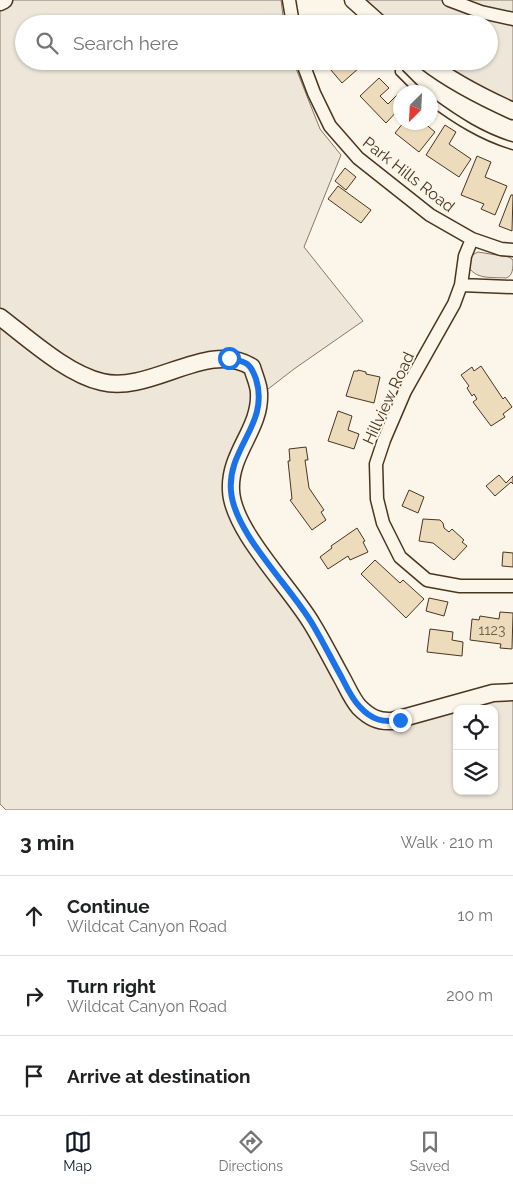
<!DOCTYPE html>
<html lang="en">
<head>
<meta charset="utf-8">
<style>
  :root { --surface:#fff; --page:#f2f2f2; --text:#202124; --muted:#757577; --line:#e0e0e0; --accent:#111827 }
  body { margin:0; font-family:Raleway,sans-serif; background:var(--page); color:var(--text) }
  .controls { position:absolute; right:15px; bottom:15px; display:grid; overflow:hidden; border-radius:10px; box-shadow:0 1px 4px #0004 }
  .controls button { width:45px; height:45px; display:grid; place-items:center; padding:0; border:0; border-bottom:1px solid var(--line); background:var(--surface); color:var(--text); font:25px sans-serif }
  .compass { position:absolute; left:393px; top:85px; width:45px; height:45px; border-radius:50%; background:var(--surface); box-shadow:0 1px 4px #0004; rotate:204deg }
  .stop { position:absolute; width:15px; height:15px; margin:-11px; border:4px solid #1a73e8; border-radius:50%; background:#fff }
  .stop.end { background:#1a73e8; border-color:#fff; box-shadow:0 1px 5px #0008 }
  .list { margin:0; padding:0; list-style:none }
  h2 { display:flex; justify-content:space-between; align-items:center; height:65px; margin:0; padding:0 20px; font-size:21px }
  h2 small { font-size:16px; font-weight:400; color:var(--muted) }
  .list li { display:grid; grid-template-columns:32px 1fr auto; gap:15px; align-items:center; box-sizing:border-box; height:80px; padding:0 20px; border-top:1px solid var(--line) }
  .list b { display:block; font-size:19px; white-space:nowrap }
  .list p { margin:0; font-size:16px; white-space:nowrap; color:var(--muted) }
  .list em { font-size:16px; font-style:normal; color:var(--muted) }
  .icon { flex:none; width:28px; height:28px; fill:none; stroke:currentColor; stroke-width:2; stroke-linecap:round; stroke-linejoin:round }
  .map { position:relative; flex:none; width:513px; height:810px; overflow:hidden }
  .search { position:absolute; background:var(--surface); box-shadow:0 1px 4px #0004; left:15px; right:15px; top:15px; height:55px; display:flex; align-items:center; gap:12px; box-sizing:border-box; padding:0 18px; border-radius:28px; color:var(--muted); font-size:19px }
  .sheet { height:305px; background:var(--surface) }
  nav { display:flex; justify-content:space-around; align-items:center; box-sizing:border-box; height:70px; border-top:1px solid var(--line); background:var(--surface); font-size:14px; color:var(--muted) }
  nav a { display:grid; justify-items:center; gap:2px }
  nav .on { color:var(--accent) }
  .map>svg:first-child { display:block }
</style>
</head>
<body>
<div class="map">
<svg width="513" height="810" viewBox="0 0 513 810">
  <rect width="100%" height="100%" fill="#fbf6e9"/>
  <path fill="#ede6d9" stroke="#887966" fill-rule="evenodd" d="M0 0H281L284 24H24V61H293L320 129 341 155 304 247 363 321 294 369 263 393 244 441 236 513 376 720 513 692V810H6L0 804ZM457 709H494V791H457Z
    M364 0H513V103L480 87 439 61H489V24H392Z
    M478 252 509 257 513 260C513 268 513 276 506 278 492 277 474 280 468 265L472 255Z"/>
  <path fill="#ecdcbc" stroke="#4a3520" d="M328 61H353L359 68 342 83 325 63Z
    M379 78 389 88 380 96 388 104 397 95 400 99V108L386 123 360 96Z
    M404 122H423L435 132 419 152 395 133Z
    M445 125 456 132 449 144 471 159 459 177 426 155Z
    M477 156 491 162 485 177 507 186 495 215 481 209 484 204 461 195Z
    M345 168 356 177 346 190 335 181Z
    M338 186 371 210 361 223 328 199Z
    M511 195H513L512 231 499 226Z
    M481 366 503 399 505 397 512 407 503 414 505 417 491 426 473 402 477 399 474 394 472 396 467 388 469 386 461 375 472 367 474 371Z
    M358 370 366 372V374L380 377 374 403 346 396 354 371H358Z
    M338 411 352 416 348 430 359 434 354 449 328 441Z
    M306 447 308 460H305L309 488 324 510 321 512 326 520 312 530 290 500 292 499 288 461H290L289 449Z
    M499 475 506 483 513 476V484L511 482 495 496 486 486Z
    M409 490 424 497 418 513 402 506Z
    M423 519 440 520 443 523 444 528 449 532 452 529 464 540 462 542 467 546 454 560 433 543 419 541Z
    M357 528 365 541 363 542 368 552 350 560 348 556 328 569 320 557 332 548 331 546Z
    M503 552 513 553V567L502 566Z
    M375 560 400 583 403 580 424 599 406 618 361 574Z
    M429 598 448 602 444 616 426 611Z
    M500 612 513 613 512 649 500 648 501 644 470 640 472 619 479 620 480 616 499 619Z
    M430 629 453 632 452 640 463 642 462 656 427 652Z"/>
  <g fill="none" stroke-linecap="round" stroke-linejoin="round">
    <defs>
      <path id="service" d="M399 61V72L419 92
        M430 101C456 120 482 137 513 146"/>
      <path id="minor" d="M289 0 293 24
        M449 0 481 12 513 19
        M302 61 314 93 330 126 358 158 430 215 472 239 501 249 513 250
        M472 239 465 256 461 285 454 304 405 391 384 440 376 464 377 499 383 523 400 557 427 580 460 586H513
        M461 285 513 287"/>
      <path id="tertiary" d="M353 0 380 24
        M0 2 4 0
        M425 61C452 82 482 97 513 111
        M0 317C29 339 67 374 102 382 151 394 208 339 252 367 254 375 259 385 259 393 261 429 229 453 231 490 232 530 291 588 312 624 323 642 332 660 342 678 347 687 352 699 359 707 369 717 378 722 392 721L493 693 513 692"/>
    </defs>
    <use href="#service" stroke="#4a3520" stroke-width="9"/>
    <use href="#minor" stroke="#4a3520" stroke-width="15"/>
    <use href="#tertiary" stroke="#4a3520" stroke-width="19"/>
    <use href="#service" stroke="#fbf6e9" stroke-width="6"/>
    <use href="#minor" stroke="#fbf6e9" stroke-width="12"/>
    <use href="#tertiary" stroke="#fbf6e9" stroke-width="16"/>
  </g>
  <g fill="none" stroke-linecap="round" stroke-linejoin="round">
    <path stroke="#1a73e8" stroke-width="6" d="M229 358C246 362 250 362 256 379 270 424 227 448 231 491 234 533 291 587 313 625 323 642 332 660 342 678 347 688 352 699 360 707 372 720 383 723 400 720"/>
  </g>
  <g text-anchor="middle" stroke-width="4" stroke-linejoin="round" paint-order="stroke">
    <g font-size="14" fill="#725f47">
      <text x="492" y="635">1123</text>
    </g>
    <g font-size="16" fill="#4a3520" stroke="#fbf6e9">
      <text transform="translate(409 174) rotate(38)" y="6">Park Hills Road</text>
      <text transform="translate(388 398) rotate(-65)" y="6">Hillview Road</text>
    </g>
  </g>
</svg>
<div class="controls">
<button><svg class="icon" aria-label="locate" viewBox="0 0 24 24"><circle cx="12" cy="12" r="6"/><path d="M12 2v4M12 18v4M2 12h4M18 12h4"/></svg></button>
<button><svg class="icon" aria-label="layers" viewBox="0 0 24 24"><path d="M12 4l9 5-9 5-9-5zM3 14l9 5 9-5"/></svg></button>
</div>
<svg class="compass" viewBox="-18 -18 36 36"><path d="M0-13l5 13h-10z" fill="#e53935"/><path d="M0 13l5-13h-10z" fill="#757577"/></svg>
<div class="stop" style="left:229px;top:358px"></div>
<div class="stop end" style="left:400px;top:720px"></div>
<div class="search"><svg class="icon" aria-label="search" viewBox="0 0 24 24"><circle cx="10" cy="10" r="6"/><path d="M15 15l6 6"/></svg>Search here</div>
</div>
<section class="sheet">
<h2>3 min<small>Walk · 210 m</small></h2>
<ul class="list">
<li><svg class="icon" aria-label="ahead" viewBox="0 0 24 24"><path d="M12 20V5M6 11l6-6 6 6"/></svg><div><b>Continue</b><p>Wildcat Canyon Road</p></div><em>10 m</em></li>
<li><svg class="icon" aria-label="right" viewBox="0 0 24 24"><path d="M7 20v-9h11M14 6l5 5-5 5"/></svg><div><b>Turn right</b><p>Wildcat Canyon Road</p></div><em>200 m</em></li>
<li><svg class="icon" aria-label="arrive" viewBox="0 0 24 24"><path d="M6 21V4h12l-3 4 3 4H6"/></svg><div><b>Arrive at destination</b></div></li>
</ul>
</section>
<nav>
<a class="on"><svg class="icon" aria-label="map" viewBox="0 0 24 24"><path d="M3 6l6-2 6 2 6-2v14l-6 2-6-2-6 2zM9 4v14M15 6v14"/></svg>Map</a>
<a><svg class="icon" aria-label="directions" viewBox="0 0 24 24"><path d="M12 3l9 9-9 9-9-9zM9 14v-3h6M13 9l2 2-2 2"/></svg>Directions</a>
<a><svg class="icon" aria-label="saved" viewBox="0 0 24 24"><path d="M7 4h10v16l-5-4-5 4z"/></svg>Saved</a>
</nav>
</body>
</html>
